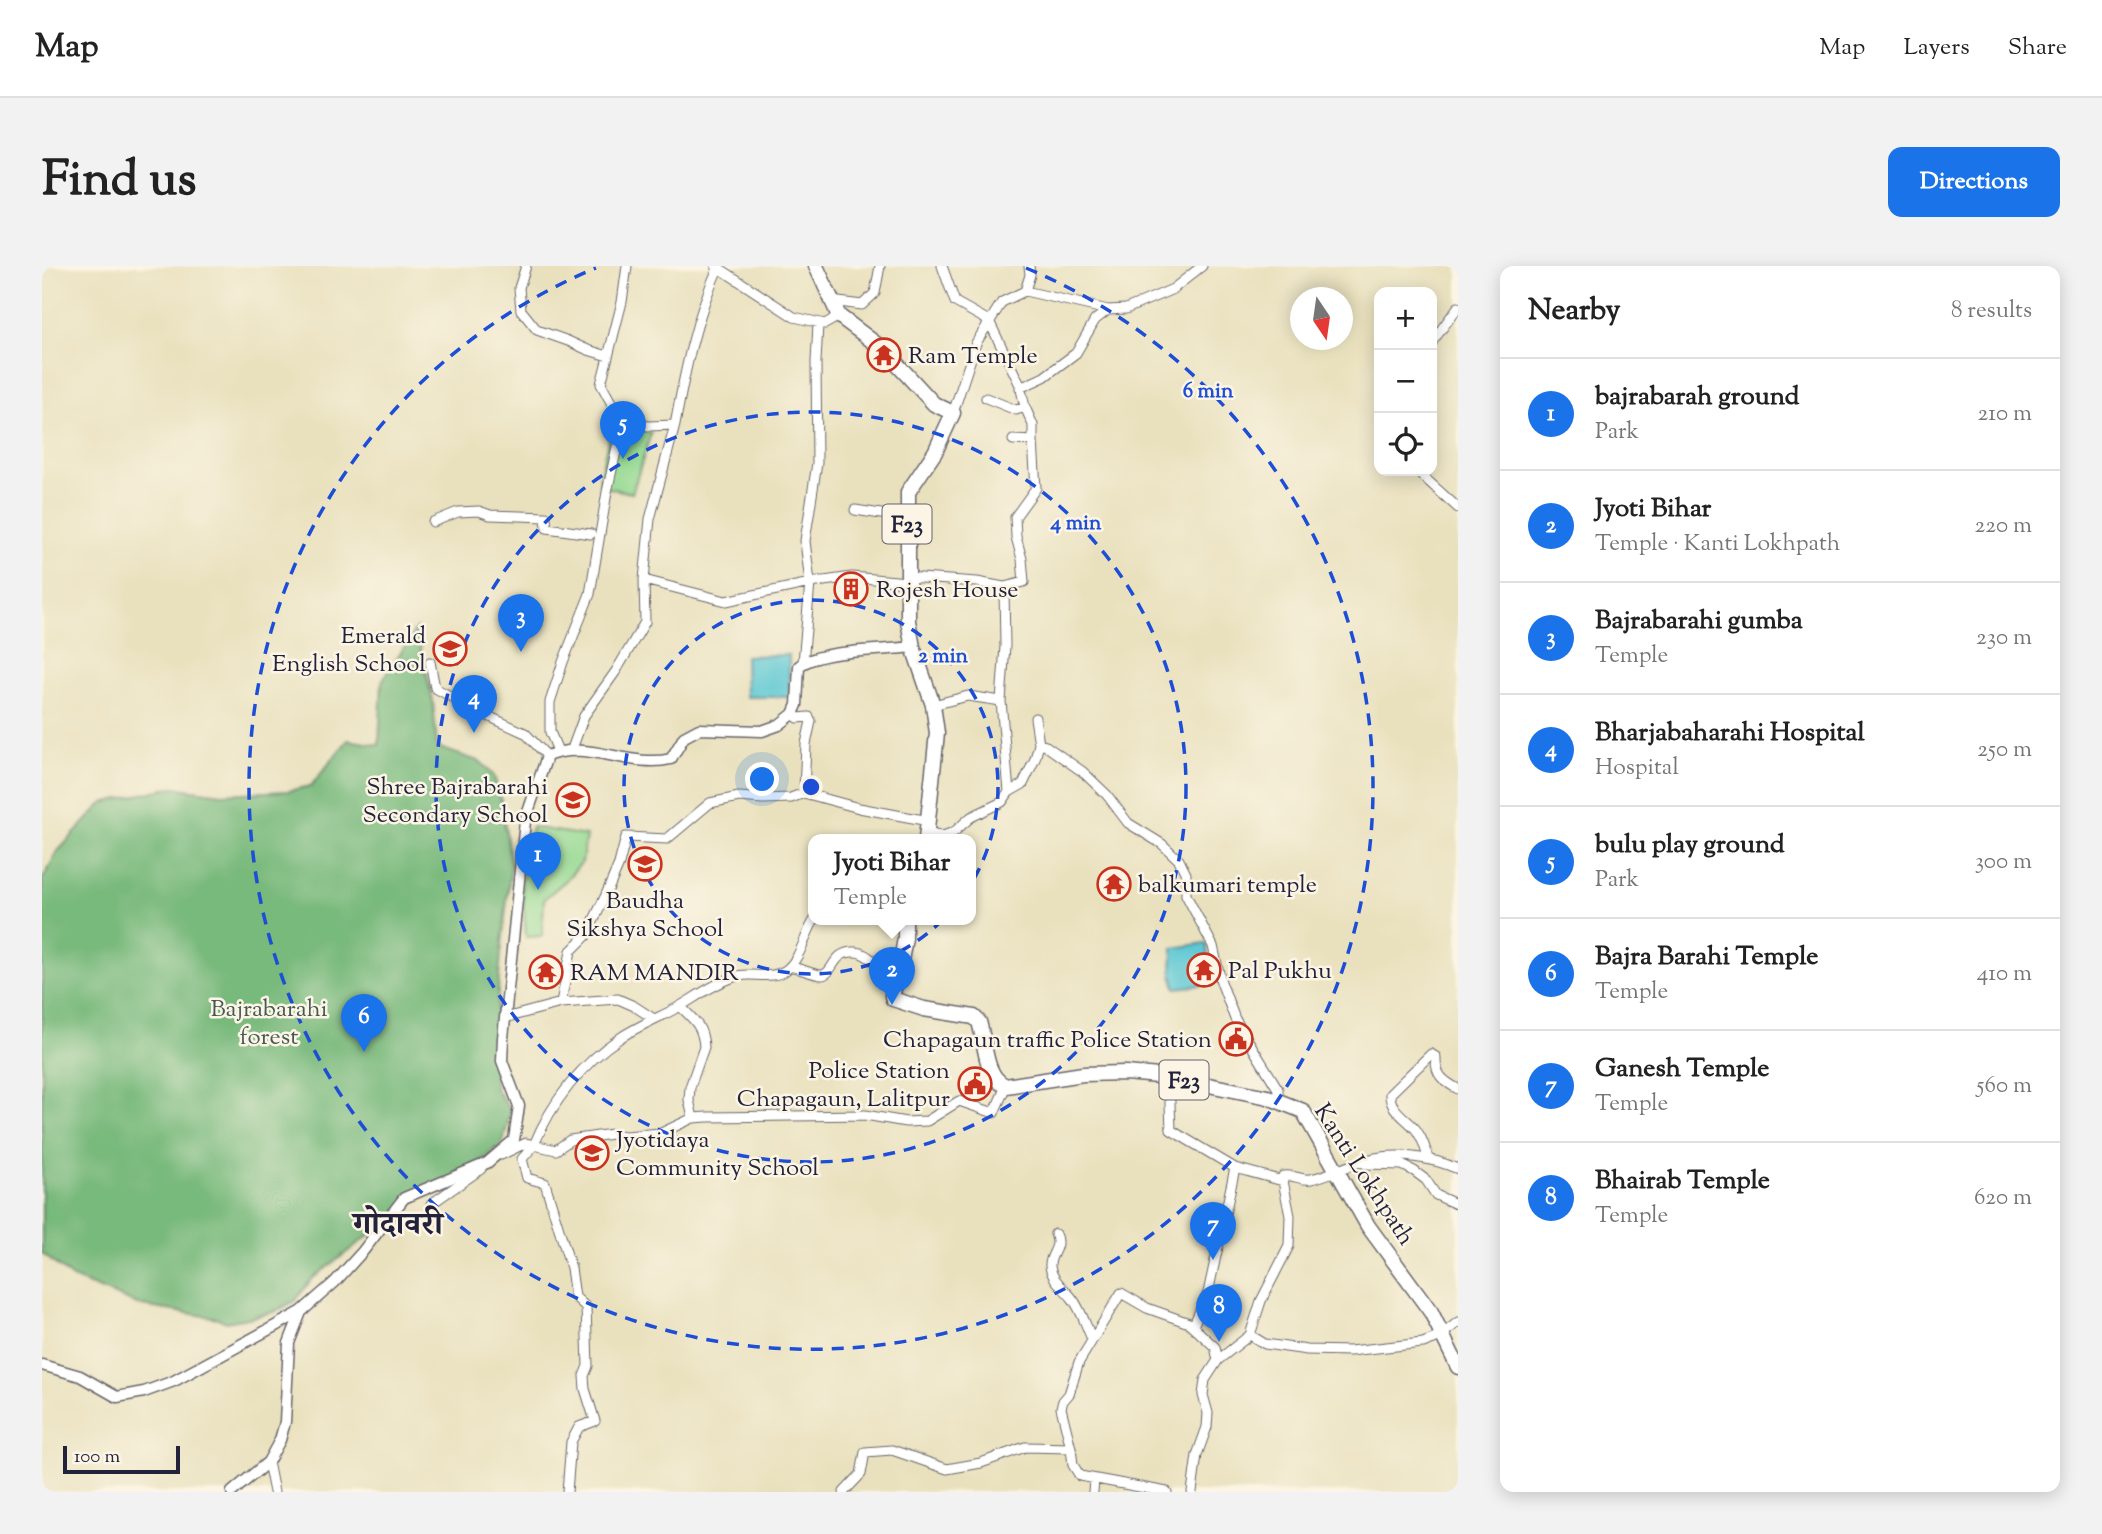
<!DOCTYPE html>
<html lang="en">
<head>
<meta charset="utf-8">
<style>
  :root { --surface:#fff; --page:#f2f2f2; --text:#222; --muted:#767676; --line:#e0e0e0; --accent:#1a73e8 }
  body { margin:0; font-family:"Sorts Mill Goudy","Noto Serif Devanagari",serif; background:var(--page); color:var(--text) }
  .controls { position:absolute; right:21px; top:21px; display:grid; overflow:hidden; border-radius:14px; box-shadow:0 4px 18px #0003 }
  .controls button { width:63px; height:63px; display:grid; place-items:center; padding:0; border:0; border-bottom:2px solid var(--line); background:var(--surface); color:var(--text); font:35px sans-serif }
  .compass { position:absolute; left:1248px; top:21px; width:63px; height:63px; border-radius:50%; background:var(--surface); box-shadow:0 4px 18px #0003; rotate:167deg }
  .scale { position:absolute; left:21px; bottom:18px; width:117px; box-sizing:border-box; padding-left:7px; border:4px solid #22223b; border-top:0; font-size:19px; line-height:24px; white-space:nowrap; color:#22223b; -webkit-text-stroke:5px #fcf5e5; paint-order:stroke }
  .you { position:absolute; left:721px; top:514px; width:24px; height:24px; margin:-18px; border:5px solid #fff; border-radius:50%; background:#1a73e8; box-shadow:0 0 0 10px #1a73e833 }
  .badge { display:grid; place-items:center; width:46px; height:46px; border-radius:50%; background:var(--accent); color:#fff; font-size:23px; font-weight:700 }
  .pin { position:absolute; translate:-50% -58px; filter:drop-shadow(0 2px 4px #0008) }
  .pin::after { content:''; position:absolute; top:37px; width:24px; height:21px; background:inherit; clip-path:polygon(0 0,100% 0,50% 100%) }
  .popup { position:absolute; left:766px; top:568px; width:168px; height:91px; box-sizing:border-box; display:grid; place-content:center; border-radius:14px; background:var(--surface); filter:drop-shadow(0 2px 5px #0005); font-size:23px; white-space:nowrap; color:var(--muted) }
  .popup b { font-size:26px; color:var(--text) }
  .popup::after { content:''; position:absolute; left:50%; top:100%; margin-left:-14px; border:14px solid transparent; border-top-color:var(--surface) }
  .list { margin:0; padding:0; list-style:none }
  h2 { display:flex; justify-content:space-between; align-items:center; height:91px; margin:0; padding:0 28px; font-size:30px }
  h2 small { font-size:23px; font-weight:400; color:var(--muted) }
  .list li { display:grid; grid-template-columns:46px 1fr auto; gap:21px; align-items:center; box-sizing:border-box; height:112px; padding:0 28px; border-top:2px solid var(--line) }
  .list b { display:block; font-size:26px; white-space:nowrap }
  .list p { margin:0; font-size:23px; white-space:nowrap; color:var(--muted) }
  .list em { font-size:23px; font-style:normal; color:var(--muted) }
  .icon { flex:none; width:38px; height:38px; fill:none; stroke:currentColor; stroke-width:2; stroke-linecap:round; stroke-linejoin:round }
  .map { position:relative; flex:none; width:1416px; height:1226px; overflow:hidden; border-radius:14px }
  header { display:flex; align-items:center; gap:42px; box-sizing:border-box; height:98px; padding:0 35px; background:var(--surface); border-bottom:2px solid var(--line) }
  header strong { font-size:33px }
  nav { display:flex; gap:38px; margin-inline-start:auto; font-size:24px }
  .intro { display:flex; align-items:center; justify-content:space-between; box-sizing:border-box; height:168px; padding:0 42px }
  h1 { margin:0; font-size:49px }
  .button { padding:18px 32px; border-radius:14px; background:var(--accent); color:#fff; font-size:24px; font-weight:700 }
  main { display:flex; gap:42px; padding:0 42px }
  aside { flex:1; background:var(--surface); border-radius:14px; box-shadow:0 4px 18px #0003 }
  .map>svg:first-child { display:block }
</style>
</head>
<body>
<header>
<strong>Map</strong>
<nav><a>Map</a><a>Layers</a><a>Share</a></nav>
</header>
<div class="intro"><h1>Find us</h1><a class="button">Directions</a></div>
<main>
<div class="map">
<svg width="1416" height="1226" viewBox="0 0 1416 1226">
  <rect width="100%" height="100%" fill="#fcf5e5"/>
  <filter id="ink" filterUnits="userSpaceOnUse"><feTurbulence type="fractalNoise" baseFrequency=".0143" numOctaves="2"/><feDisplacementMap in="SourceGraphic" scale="14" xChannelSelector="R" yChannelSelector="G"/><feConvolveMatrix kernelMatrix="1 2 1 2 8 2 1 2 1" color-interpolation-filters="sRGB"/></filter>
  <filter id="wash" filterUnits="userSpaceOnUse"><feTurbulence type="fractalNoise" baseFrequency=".00686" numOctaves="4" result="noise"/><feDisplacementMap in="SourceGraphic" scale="28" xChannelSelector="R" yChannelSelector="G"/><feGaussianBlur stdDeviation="1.57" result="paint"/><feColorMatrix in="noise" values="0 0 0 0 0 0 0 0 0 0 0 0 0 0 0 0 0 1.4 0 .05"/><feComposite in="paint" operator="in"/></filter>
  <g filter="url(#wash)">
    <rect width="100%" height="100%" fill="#e9e1be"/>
    <path fill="#95d992" stroke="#5c7e66" stroke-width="2" d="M566 153 609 167 590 227 558 220V211L566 175Z
      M490 561 544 570 540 596 523 615 502 633 500 670 484 671 480 613Z"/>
    <path fill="#78b97c" stroke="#4d6e5c" stroke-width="2" d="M374 363 391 435 395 481 439 496 452 510 459 534 469 599 459 687 452 778 453 822 469 845 461 876 441 893 388 923 335 963 270 1013 253 1035 232 1046 206 1052 184 1056 176 1052 100 1040 30 1012 0 987V614L16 585 61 537 130 521 180 528 246 525 269 520 306 474 337 479 340 415Z"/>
    <path fill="#5cc8d3" stroke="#3f7587" stroke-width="2" d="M747 389V431H704L703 390Z
      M1164 677 1171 718 1134 722 1130 709 1131 682Z"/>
  </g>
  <g filter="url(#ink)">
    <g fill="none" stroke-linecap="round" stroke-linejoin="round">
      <defs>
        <path id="minor" d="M484 0 477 22 479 44 495 64 526 75 546 84 566 90
          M674 0 752 51 783 58 797 50
          M900 0 913 36 947 55 978 119 983 141
          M983 25 1066 44 1084 43 1131 23 1160 0
          M789 35 820 39 833 27 838 0
          M1390 76 1416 41
          M978 122 1002 111 1034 87 1053 54 1066 44
          M944 132 974 144 983 141 991 159V175
          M911 147 934 77 960 36 983 25 988 9 987 0
          M633 159C643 105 654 50 677 0
          M1375 205 1416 242
          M813 244 865 252
          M391 256 416 246 437 245 448 249 504 251 505 262 549 268
          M865 311 935 316 962 321 982 316 980 293 974 271 973 251 994 222 991 175 971 174
          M602 314 684 335 768 317 810 311 865 316
          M388 396 393 422 446 450 483 467 505 490
          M761 397 768 317 763 275 775 197 774 96 776 58
          M959 435 967 526
          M891 439 926 430 959 435 963 380 962 321
          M751 448 756 452 767 451 769 455 764 478 762 527
          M997 478 1004 480 1041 506 1065 529 1086 557 1120 578 1137 594 1144 608V629L1171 680 1179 716 1193 753 1236 823V834
          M530 483 542 450 574 405 603 356 602 314 608 253 633 159 606 160 590 155 571 140
          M516 485 508 466V436L521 396 548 328 565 226 577 172 571 140 559 118 580 36 585 0
          M886 566 901 570 912 566 929 551 960 536 967 526 981 518 993 493 997 478 993 452
          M748 700C756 702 773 709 780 709 792 708 790 684 814 686 826 687 831 697 842 702 846 705 852 705 857 706
          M519 737 529 685 544 670 563 631 577 598 584 571 625 573 668 537 697 531 721 533 749 532 762 527 817 542 887 555
          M638 740C652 754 661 760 662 781L648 821 647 834 651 852
          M463 752 519 737 576 733 592 740 612 753
          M1127 811 1129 864 1193 902 1166 1027 1151 1060
          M459 889 484 877 492 879C509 837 540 797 578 772 596 760 616 752 635 742 654 731 671 718 692 711 708 705 729 715 744 704 760 691 762 669 773 653
          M1386 893C1384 883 1381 874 1375 865 1366 853 1347 844 1348 828L1389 788 1394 791C1393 809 1401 815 1416 823
          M1323 898 1360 899 1372 905 1384 914 1394 929 1416 939
          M1193 902 1241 915 1248 950 1247 980 1219 1035 1208 1069
          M1241 915V910C1254 908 1258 915 1269 913 1288 909 1306 899 1325 894 1354 886 1389 891 1416 903
          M389 938 439 903
          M1013 968C1020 982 1007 988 1008 1000 1009 1013 1023 1023 1030 1032 1039 1043 1044 1060 1050 1073
          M1399 1065 1406 1064 1416 1056
          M1176 1094 1208 1069 1223 1078 1265 1084 1308 1085 1381 1077 1402 1069
          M1029 1182 1019 1142 1021 1135 1027 1128 1037 1096 1079 1027 1105 1042 1147 1057 1173 1081 1176 1094 1163 1114 1161 1129 1166 1147 1165 1161 1155 1189 1150 1226
          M226 1196 232 1226
          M525 1226 529 1176 537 1161 553 1155 543 1123 542 1110 546 1100 544 1041 533 1031 529 1002 503 917 485 912 480 893 492 879 514 884 528 874 570 868 583 870 619 867 651 852 665 851 823 849 864 856 885 855 917 835 952 847 964 820
          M802 1226 819 1208 823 1186 850 1184 905 1203 939 1197 983 1181 1029 1182 1031 1199 1038 1210 1125 1226
          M1051 1226 1052 1213"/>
        <path id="tertiary" d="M0 1099 38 1110 75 1131 102 1126 132 1115 259 1046
          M190 1226 226 1196 238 1174 243 1156 247 1077 259 1046 293 1016 321 985 362 932 445 897 472 874 477 840 460 795 461 772 483 555 505 490C545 473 588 503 629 493L642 471 657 463 720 465 737 459 751 448 755 439 757 400C780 383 841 385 871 381"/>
        <path id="primary" d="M774 0 797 50 841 83 892 138 911 147 893 186 866 226V355L871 381 891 439 895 467 884 573
          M863 653V672L857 706 850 730 851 733 882 743 932 751 937 756C944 777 942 811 964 820L1041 808 1084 807 1127 811 1226 831 1261 845 1326 960 1389 1046 1416 1101"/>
      </defs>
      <use href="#minor" stroke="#686569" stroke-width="11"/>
      <use href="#tertiary" stroke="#686569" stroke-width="13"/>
      <use href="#primary" stroke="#686569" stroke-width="17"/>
      <use href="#minor" stroke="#fff" stroke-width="9"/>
      <use href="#tertiary" stroke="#fff" stroke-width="10"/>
      <use href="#primary" stroke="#fff" stroke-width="14"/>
    </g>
  </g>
  <g fill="none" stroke="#1d4ed8" stroke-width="3.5" stroke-dasharray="12 9">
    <circle cx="769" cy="521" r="187"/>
    <circle cx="769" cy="521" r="375"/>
    <path d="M984 2A562 562 0 1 1 554 2"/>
  </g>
  <defs>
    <symbol id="temple-ring" viewBox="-11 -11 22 22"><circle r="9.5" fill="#fcf5e5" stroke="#c8321e" stroke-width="1.5"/><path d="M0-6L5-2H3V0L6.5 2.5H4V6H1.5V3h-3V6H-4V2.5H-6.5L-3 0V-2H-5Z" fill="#c8321e"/></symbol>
    <symbol id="building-ring" viewBox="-11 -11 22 22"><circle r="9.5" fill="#fcf5e5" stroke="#c8321e" stroke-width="1.5"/><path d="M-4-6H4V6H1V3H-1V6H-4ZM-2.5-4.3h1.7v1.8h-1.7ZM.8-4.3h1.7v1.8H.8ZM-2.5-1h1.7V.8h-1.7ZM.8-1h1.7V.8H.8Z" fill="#c8321e"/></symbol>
    <symbol id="school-ring" viewBox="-11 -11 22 22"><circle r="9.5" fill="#fcf5e5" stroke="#c8321e" stroke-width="1.5"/><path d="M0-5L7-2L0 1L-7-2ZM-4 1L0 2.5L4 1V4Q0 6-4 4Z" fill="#c8321e"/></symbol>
    <symbol id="civic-ring" viewBox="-11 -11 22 22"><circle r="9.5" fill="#fcf5e5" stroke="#c8321e" stroke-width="1.5"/><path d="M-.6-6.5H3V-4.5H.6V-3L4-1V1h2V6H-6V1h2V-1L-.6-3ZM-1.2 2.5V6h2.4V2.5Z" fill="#c8321e"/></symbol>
  </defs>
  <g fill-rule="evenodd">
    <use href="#temple-ring" x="823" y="70" width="38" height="38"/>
    <use href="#building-ring" x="790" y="304" width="38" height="38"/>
    <use href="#school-ring" x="389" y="364" width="38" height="38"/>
    <use href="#school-ring" x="512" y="515" width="38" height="38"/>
    <use href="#school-ring" x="584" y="579" width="38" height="38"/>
    <use href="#temple-ring" x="1053" y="599" width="38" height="38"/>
    <use href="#temple-ring" x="1143" y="685" width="38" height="38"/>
    <use href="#temple-ring" x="485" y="687" width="38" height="38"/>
    <use href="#civic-ring" x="1175" y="754" width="38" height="38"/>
    <use href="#civic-ring" x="914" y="799" width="38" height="38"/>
    <use href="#school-ring" x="531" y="868" width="38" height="38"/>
  </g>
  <g text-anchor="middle" stroke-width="5" stroke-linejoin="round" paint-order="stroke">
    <g fill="#fcf5e5" stroke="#63616e" stroke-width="2">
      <rect x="840.5" y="238.5" width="49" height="39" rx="5"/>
      <rect x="1117.5" y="794.5" width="49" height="39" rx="5"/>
    </g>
    <g font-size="23" font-weight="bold" fill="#22223b">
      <text x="865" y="266">F23</text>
      <text x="1142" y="822">F23</text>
    </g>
    <g font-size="24" fill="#22223b" stroke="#fcf5e5" text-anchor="start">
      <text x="866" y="97">Ram Temple</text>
      <text x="834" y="331">Rojesh House</text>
      <text x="384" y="377" text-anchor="end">Emerald<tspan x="384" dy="28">English School</tspan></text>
      <text x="506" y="528" text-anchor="end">Shree Bajrabarahi<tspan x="506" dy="28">Secondary School</tspan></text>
      <text x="1096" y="626">balkumari temple</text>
      <text x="603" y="642" text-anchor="middle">Baudha<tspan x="603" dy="28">Sikshya School</tspan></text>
      <text x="1186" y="712">Pal Pukhu</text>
      <text x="528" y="714">RAM MANDIR</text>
      <text x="1170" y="781" text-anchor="end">Chapagaun traffic Police Station</text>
      <text x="908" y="812" text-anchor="end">Police Station<tspan x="908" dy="28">Chapagaun, Lalitpur</tspan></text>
      <text x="574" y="881">Jyotidaya<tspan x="574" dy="28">Community School</tspan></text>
    </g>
    <g font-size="24" fill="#445955" stroke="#fcf5e5">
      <text x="227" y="750">Bajrabarahi<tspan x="227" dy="28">forest</tspan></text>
    </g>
    <g font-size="24" fill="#22223b" stroke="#fcf5e5">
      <text transform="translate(1323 908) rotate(57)" y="8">Kanti Lokhpath</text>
    </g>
    <g font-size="32" font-weight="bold" fill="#22223b" stroke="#fcf5e5">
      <text x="356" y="968">गोदावरी</text>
    </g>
  </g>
  <circle cx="769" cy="521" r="10" fill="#1d4ed8" stroke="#fcf5e5" stroke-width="3.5"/>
  <g font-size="21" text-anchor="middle" font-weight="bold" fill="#1d4ed8" stroke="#fcf5e5" stroke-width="5" stroke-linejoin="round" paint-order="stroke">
    <text x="1166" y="131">6 min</text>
    <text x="1034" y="263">4 min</text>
    <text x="901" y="396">2 min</text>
  </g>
</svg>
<div class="controls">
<button>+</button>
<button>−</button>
<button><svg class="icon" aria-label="locate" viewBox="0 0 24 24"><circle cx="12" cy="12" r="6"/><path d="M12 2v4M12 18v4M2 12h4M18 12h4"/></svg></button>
</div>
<svg class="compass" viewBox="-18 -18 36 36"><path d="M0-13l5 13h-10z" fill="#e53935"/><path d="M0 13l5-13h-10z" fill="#767676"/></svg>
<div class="scale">100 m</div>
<div class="you"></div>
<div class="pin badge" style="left:496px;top:624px">1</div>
<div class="pin badge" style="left:850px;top:739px">2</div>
<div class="popup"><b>Jyoti Bihar</b>Temple</div>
<div class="pin badge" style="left:479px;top:386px">3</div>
<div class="pin badge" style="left:432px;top:467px">4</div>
<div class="pin badge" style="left:581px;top:193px">5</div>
<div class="pin badge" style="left:322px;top:786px">6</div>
<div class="pin badge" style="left:1171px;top:994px">7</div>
<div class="pin badge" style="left:1177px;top:1076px">8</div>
</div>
<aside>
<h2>Nearby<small>8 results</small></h2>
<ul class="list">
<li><span class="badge">1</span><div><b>bajrabarah ground</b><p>Park</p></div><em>210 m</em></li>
<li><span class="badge">2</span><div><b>Jyoti Bihar</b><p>Temple · Kanti Lokhpath</p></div><em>220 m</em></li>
<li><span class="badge">3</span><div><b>Bajrabarahi gumba</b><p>Temple</p></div><em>230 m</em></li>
<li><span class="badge">4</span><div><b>Bharjabaharahi Hospital</b><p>Hospital</p></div><em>250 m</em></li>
<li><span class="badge">5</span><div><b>bulu play ground</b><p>Park</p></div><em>300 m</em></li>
<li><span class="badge">6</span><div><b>Bajra Barahi Temple</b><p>Temple</p></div><em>410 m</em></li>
<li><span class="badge">7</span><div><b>Ganesh Temple</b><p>Temple</p></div><em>560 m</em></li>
<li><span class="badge">8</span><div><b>Bhairab Temple</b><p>Temple</p></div><em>620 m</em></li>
</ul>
</aside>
</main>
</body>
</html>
